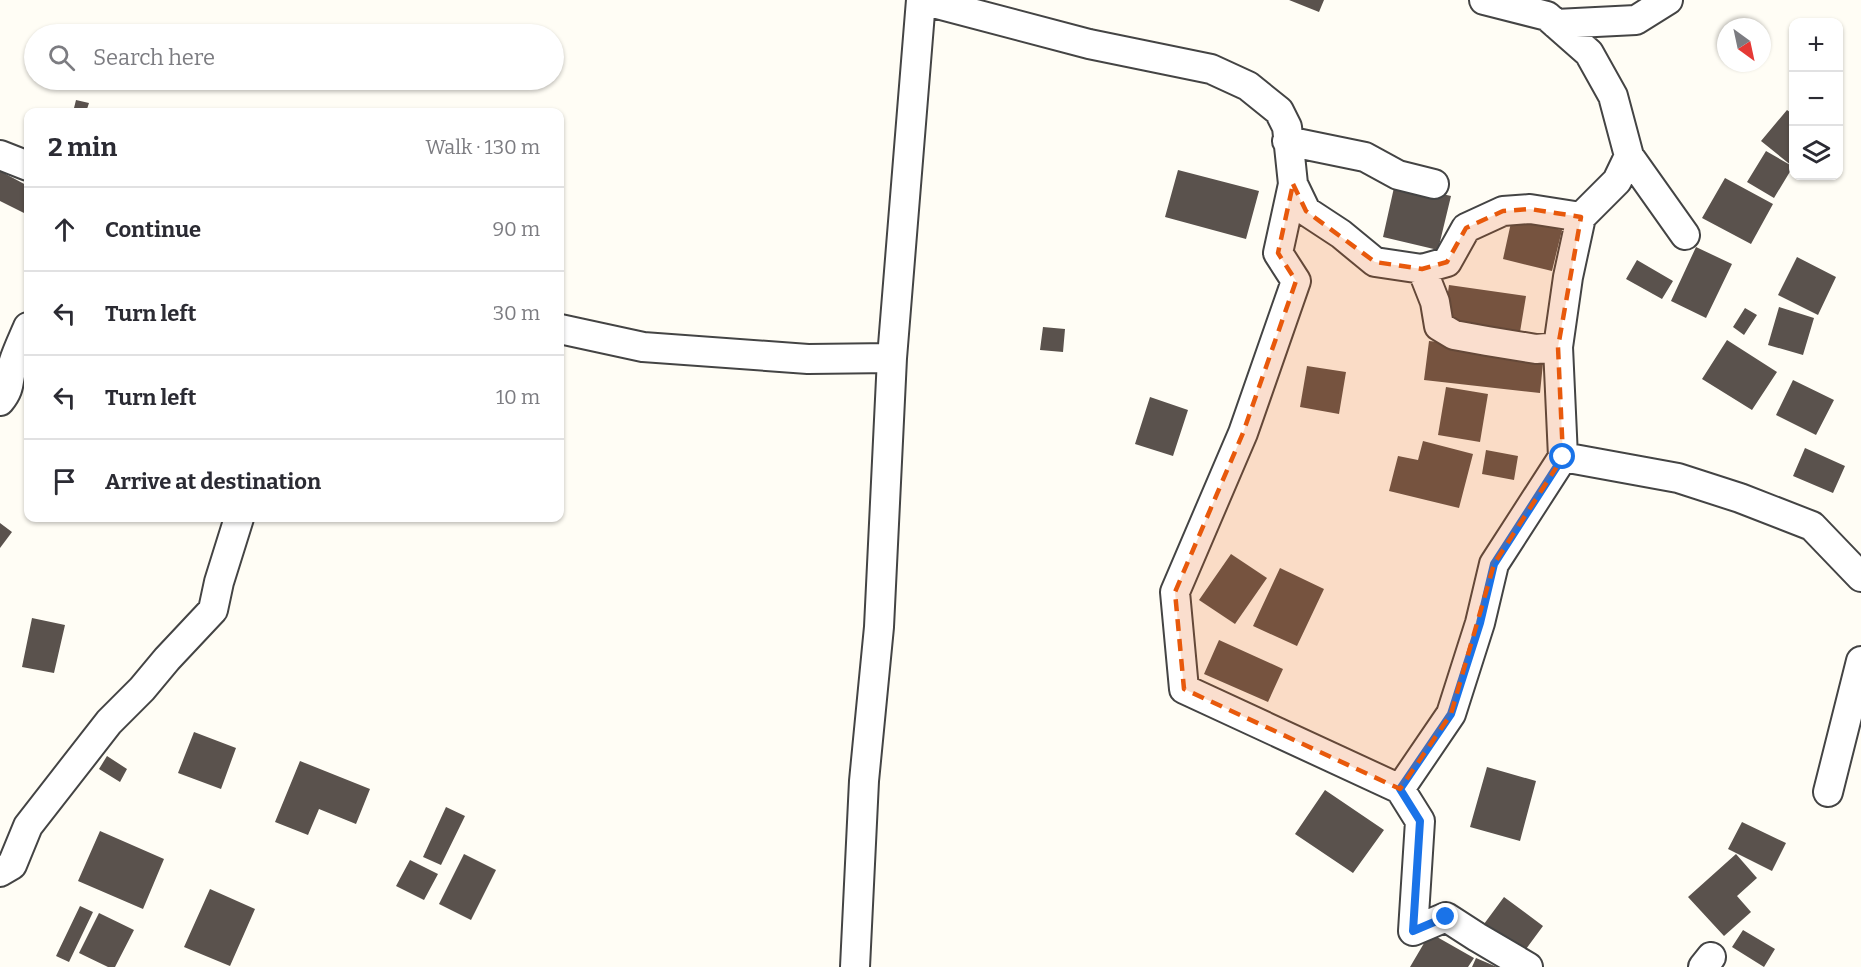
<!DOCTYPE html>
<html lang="en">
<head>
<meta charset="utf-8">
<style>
  :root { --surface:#fff; --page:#f2f2f3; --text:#2b2b33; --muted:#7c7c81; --line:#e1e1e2 }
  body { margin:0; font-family:Bitter,serif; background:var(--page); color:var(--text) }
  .controls { position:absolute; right:18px; top:18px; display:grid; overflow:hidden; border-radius:12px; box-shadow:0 2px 4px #0004 }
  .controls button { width:54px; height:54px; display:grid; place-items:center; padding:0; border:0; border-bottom:2px solid var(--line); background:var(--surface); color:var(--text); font:30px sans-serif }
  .compass { position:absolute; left:1717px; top:18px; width:54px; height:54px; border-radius:50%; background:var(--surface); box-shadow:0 2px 4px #0004; rotate:147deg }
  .stop { position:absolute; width:18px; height:18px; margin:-14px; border:4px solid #1a73e8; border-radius:50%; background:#fff }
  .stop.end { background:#1a73e8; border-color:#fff; box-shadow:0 2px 6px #0008 }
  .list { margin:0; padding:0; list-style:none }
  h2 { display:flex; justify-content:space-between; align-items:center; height:78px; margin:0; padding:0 24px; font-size:26px }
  h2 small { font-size:20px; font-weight:400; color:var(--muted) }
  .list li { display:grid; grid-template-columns:39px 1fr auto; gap:18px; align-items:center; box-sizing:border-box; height:84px; padding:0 24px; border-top:2px solid var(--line) }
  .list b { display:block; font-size:22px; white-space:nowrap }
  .list em { font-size:20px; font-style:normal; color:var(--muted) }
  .icon { flex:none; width:33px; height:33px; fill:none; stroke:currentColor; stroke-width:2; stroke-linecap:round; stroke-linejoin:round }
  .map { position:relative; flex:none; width:1861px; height:967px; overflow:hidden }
  .search { position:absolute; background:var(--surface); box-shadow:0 2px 4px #0004; left:24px; top:24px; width:540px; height:66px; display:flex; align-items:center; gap:15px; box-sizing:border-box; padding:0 21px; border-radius:33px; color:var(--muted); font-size:22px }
  .panel { position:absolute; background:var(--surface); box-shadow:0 2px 4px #0004; left:24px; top:108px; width:540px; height:414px; border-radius:12px }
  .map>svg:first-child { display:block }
</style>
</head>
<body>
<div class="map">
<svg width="1861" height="967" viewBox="0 0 1861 967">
  <rect width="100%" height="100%" fill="#fffdf5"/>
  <path fill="#5a524d" d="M1289 0H1324L1319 12Z
    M76 100 89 103 86 112H73Z
    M1787 110 1794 115V165L1774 198 1747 182 1766 151 1792 166 1761 141Z
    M1178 170 1259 191 1246 239 1165 217Z
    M0 171 28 186V215L0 201Z
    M1725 178 1773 204 1751 244 1702 218Z
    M1395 183 1451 196 1438 250 1383 237Z
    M1512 218 1562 230 1552 271 1503 259Z
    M1696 247 1732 264 1706 318 1671 301Z
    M1797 257 1836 277 1818 315 1778 295Z
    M1637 260 1673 281 1662 299 1626 279Z
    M1449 285 1526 296 1519 338 1443 327Z
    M1779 307 1814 318 1803 355 1768 345Z
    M1745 308 1757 315 1744 335 1733 327Z
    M1043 327 1065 329 1063 352 1040 350Z
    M1727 340 1777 372 1752 410 1702 379Z
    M1429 341 1544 353 1540 393 1424 380Z
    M1307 366 1346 372 1339 414 1300 407Z
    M1793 380 1834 400 1816 435 1776 415Z
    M1446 387 1488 394 1480 442 1438 435Z
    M1150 397 1188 410 1173 456 1135 444Z
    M1423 441 1473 454 1459 508 1389 491 1398 456 1418 460Z
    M1805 448 1845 466 1833 493 1793 476Z
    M1486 450 1518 456 1514 480 1482 474Z
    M0 523 12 532 0 548Z
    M1231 554 1267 578 1235 624 1199 600Z
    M1280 568 1324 589 1297 646 1253 626Z
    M32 618 65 625 54 673 22 667Z
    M1219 640 1283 669 1268 702 1204 674Z
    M194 732 236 748 221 789 178 773Z
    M107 756 127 769 120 782 99 769Z
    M300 761 370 789 356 824 319 809 308 835 275 822Z
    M1487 767 1536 781 1520 841 1470 827Z
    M1325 790 1384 830 1353 873 1295 834Z
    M446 807 465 816 441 865 423 857Z
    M1742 822 1786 843 1772 871 1728 849Z
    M100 831 164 859 143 909 78 881Z
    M464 854 496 870 471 920 439 904Z
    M1736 854 1757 878 1737 896 1751 912 1724 936 1688 897Z
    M410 860 438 874 424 900 396 886Z
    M210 889 255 909 230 966 184 947Z
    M1504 897 1543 926 1523 953 1484 924Z
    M80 906 93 912 69 962 56 956Z
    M99 913 134 930 115 967H108L79 953Z
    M1743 930 1775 949 1764 967 1732 947Z
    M1430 933 1474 958 1468 967H1410Z
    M1476 958 1497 967H1472Z"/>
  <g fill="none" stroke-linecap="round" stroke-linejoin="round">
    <defs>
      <path id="street" d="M922 0 1089 44 1211 69 1248 86 1279 111 1287 127 1293 184 1306 211 1341 234 1375 262 1422 269 1447 262 1466 228 1503 211 1530 209 1581 217
        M1484 0 1547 16 1589 53 1613 96 1629 156 1685 235
        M1556 24 1636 20 1668 0
        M1287 141 1365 157 1398 175 1434 184
        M0 155 28 166
        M1293 184 1278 253 1296 281 1243 433 1175 592 1184 689 1400 789 1420 821 1413 931 1446 917 1477 937 1528 967
        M1422 269 1435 302 1439 326 1454 335 1487 341 1536 349 1558 347
        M560 329 643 347 808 359 892 358
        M0 401C12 387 7 379 13 364 17 351 23 339 28 327
        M1563 457 1678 478 1740 498 1812 526 1861 577
        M1400 789 1451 714 1480 623 1494 564 1563 457 1558 347 1568 277 1581 217 1617 181 1629 156
        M1828 792 1861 661
        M0 872 12 865 28 826 109 722 142 689 167 659 213 610 219 582 239 518
        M855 967 864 781 879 627 892 358 921 0
        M1703 967 1711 957"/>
    </defs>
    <use href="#street" stroke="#444" stroke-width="32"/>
    <use href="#street" stroke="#fff" stroke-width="28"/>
  </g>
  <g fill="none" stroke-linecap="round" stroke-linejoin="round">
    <path stroke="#1a73e8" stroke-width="8" d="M1446 917 1413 931 1420 821 1400 789 1451 714 1480 623 1494 564 1563 457"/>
  </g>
  <path fill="#e8590c" fill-opacity="0.2" stroke="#e8590c" stroke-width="4.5" stroke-dasharray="12 8" stroke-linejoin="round" d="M1293 184 1306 211 1375 262 1422 269 1447 262 1466 228 1503 211 1530 209 1581 217 1558 347 1563 457 1494 564 1451 714 1400 789 1184 689 1175 592 1243 433 1296 281 1278 253Z"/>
</svg>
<div class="controls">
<button>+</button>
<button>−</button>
<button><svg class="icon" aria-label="layers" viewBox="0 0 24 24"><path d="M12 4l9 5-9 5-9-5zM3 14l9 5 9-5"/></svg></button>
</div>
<svg class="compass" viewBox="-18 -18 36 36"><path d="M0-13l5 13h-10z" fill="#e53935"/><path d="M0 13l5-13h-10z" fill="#7c7c81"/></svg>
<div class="stop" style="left:1563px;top:457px"></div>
<div class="stop end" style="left:1446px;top:917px"></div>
<div class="search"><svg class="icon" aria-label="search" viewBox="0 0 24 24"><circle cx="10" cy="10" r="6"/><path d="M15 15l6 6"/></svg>Search here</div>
<section class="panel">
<h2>2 min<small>Walk · 130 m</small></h2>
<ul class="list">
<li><svg class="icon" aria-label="ahead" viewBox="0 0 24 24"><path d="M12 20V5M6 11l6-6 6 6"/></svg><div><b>Continue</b></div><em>90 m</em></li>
<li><svg class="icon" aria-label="left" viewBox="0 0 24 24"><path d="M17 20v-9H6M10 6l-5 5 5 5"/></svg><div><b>Turn left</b></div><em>30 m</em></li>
<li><svg class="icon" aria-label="left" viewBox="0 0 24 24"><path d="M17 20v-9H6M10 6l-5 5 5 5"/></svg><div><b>Turn left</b></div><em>10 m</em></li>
<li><svg class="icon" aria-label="arrive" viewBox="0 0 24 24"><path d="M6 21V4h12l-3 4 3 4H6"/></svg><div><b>Arrive at destination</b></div></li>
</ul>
</section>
</div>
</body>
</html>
